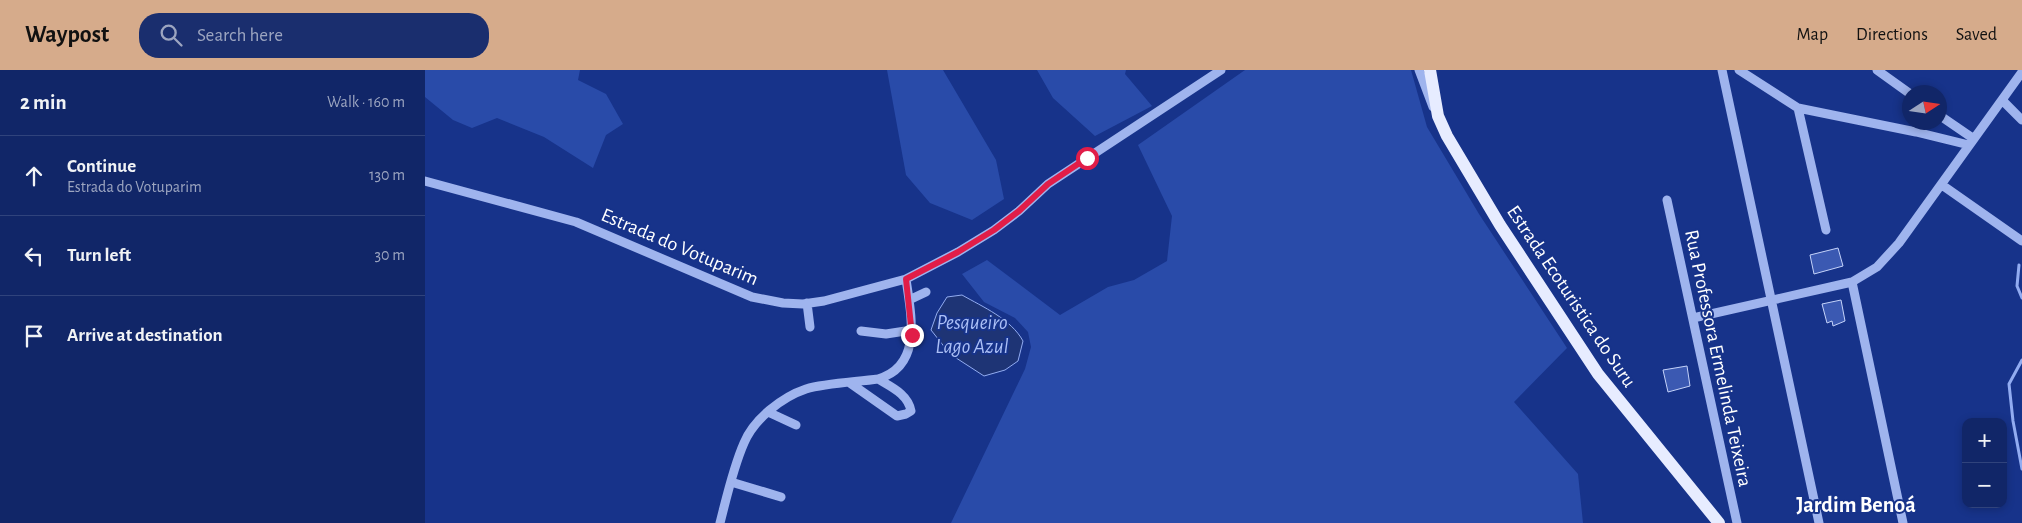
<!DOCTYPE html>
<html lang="en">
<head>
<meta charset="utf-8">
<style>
  :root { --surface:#112668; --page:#1a2e6e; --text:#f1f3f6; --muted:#9ca5c0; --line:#30437c; --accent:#d6ab8b }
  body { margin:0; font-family:"Alegreya Sans",sans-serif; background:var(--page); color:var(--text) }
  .controls { position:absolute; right:15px; bottom:15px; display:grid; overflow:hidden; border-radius:10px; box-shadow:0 2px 8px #0003 }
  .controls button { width:45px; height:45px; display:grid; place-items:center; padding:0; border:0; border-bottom:1px solid var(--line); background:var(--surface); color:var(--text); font:25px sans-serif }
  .compass { position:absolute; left:1477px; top:15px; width:45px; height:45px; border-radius:50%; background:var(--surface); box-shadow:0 2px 8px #0003; rotate:78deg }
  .stop { position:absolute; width:15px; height:15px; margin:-11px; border:4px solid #e11d48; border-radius:50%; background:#fff }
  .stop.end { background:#e11d48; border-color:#fff; box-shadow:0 1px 5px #0008 }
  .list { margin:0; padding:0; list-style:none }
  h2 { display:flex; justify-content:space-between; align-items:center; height:65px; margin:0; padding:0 20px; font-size:21px }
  h2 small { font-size:16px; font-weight:400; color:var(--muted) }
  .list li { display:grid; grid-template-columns:32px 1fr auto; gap:15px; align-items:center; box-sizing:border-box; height:80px; padding:0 20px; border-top:1px solid var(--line) }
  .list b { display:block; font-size:19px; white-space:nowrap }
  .list p { margin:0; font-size:16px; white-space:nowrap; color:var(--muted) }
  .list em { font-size:16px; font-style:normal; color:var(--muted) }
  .icon { flex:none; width:28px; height:28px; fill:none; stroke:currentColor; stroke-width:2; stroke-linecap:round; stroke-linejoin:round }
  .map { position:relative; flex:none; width:1597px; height:453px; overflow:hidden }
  header { display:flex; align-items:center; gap:30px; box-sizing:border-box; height:70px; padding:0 25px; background:var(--accent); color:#111 }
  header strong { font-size:24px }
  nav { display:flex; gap:28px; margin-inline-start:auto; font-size:18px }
  .search { width:350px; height:45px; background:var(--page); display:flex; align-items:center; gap:12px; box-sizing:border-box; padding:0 18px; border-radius:20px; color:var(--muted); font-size:19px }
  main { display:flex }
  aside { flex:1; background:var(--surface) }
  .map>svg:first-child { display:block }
</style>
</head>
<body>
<header>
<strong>Waypost</strong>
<div class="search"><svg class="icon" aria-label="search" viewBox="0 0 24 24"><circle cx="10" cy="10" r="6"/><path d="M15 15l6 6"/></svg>Search here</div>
<nav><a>Map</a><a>Directions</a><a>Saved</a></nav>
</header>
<main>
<aside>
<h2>2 min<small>Walk · 160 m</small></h2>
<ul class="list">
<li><svg class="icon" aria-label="ahead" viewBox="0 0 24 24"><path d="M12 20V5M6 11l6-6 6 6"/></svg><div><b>Continue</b><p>Estrada do Votuparim</p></div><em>130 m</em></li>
<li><svg class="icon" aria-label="left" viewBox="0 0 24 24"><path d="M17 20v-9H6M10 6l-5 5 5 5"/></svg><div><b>Turn left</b></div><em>30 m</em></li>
<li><svg class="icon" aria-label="arrive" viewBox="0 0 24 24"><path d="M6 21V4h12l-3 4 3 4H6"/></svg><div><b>Arrive at destination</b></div></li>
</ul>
</aside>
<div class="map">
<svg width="1597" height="453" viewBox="0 0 1597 453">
  <rect width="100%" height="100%" fill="#17338a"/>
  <path fill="#294ba9" d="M0 0H155L153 10 181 24 198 54 181 65 168 98 119 67 72 48 47 58 28 50 0 27Z
    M462 0H518L571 90 579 129 547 150 505 133 481 105Z
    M612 0H701L700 4 727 36 670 66 628 28Z
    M820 0H986L1002 57 1054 144 1142 278 1089 332 1153 404 1158 453H526L600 299 606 277 603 262 590 248 559 232 537 204 562 190 635 245 683 217 709 210 742 191 747 146 713 75Z"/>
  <path fill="#1e3475" stroke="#92acf1" d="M537 225C558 237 586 249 598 271L593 291 580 300 559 306 525 284 506 260 512 243 522 227Z"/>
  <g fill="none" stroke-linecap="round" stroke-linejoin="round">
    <path stroke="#92acf1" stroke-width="3" d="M1594 195 1592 216 1597 228
      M1597 290 1584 314 1588 351 1597 399"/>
  </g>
  <path fill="#3b59b2" stroke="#c5d3fa" d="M1413 178 1418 196 1389 204 1385 185Z
    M1416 230 1420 251 1408 256 1407 251 1402 253 1397 234Z
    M1262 296 1265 316 1243 322 1238 300Z"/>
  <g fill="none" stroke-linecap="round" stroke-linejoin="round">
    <path stroke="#9fb4ee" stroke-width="9" d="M994 0 1008 37
      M1297 0 1394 453
      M1314 0 1373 38 1491 62 1544 75
      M1452 0 1484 23
      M1578 31 1597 50
      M1373 38 1401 160
      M1514 45 1549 69
      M0 111 151 152 327 227 358 233 378 234 399 231 481 209 533 182 569 160 594 141 623 114 796 0
      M1517 115 1597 171
      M1242 130 1312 453
      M1427 212 1478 453
      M484 230 501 222
      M382 233 385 257
      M1268 248 1427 212 1452 197 1474 173 1597 2
      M436 261 461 264 487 260
      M425 313 472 346 481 344 486 341C483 324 466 317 453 309
      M343 342 371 355
      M306 412 356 427
      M295 453C302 426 308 398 319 373 329 349 357 327 381 319 401 313 432 312 453 309 498 296 486 245 481 209"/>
    <path stroke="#e7ecff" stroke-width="12" d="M1005 0 1013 46 1022 66 1075 155 1173 304 1294 453"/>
  </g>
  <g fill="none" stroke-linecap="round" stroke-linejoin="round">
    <path stroke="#e11d48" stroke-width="6" d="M487 265 481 209 533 182 569 160 594 141 623 114 662 88"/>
  </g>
  <g text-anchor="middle" stroke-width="4" stroke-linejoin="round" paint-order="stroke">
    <g font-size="20" fill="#fff" stroke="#17338a">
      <text transform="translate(255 176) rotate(23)" y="7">Estrada do Votuparim</text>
      <text transform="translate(1147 226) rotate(56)" y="7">Estrada Ecoturistica do Suru</text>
      <text transform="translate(1294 288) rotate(78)" y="7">Rua Professora Ermelinda Teixeira</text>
    </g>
    <g font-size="21" font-style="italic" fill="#abbff6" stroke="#17338a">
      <text x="547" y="259">Pesqueiro<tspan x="547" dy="24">Lago Azul</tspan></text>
    </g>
    <g font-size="22" font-weight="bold" fill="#fff" stroke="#17338a">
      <text x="1431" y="442">Jardim Benoá</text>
    </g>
  </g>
</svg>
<div class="controls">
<button>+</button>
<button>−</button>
</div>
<svg class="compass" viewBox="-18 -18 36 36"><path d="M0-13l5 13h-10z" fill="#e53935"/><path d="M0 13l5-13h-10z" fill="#9ca5c0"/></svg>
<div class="stop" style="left:662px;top:88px"></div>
<div class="stop end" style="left:487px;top:265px"></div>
</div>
</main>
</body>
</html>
